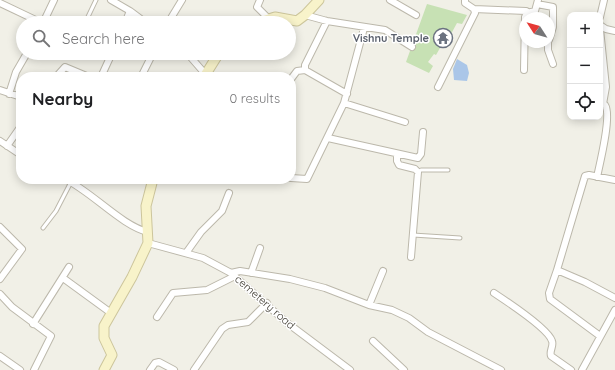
<!DOCTYPE html>
<html lang="en">
<head>
<meta charset="utf-8">
<style>
  :root { --surface:#fff; --page:#f2f2f2; --text:#202124; --muted:#757577; --line:#e0e0e0 }
  body { margin:0; font-family:Quicksand,sans-serif; background:var(--page); color:var(--text) }
  .controls { position:absolute; right:12px; top:12px; display:grid; overflow:hidden; border-radius:8px; box-shadow:0 2px 10px #0003 }
  .controls button { width:36px; height:36px; display:grid; place-items:center; padding:0; border:0; border-bottom:1px solid var(--line); background:var(--surface); color:var(--text); font:20px sans-serif }
  .compass { position:absolute; left:519px; top:12px; width:36px; height:36px; border-radius:50%; background:var(--surface); box-shadow:0 2px 10px #0003; rotate:306deg }
  .list { margin:0; padding:0; list-style:none }
  h2 { display:flex; justify-content:space-between; align-items:center; height:52px; margin:0; padding:0 16px; font-size:17px }
  h2 small { font-size:13px; font-weight:400; color:var(--muted) }
  .icon { flex:none; width:22px; height:22px; fill:none; stroke:currentColor; stroke-width:2; stroke-linecap:round; stroke-linejoin:round }
  .map { position:relative; flex:none; width:615px; height:370px; overflow:hidden }
  .search { position:absolute; background:var(--surface); box-shadow:0 2px 10px #0003; left:16px; top:16px; width:280px; height:44px; display:flex; align-items:center; gap:10px; box-sizing:border-box; padding:0 14px; border-radius:22px; color:var(--muted); font-size:15px }
  .panel { position:absolute; background:var(--surface); box-shadow:0 2px 10px #0003; left:16px; top:72px; width:280px; height:112px; border-radius:16px }
  .map>svg:first-child { display:block }
</style>
</head>
<body>
<div class="map">
<svg width="615" height="370" viewBox="0 0 615 370">
  <rect width="100%" height="100%" fill="#f1f0e7"/>
  <path fill="#c7e1b4" d="M427 4 467 15 462 24 457 23 451 34H448L436 55 434 54 428 62 433 66 429 73 406 62Z"/>
  <path fill="#aac6e8" d="M457 59 467 65 469 73 467 81 454 80 453 69Z"/>
  <g fill="none" stroke-linecap="round" stroke-linejoin="round">
    <defs>
      <path id="lane" d="M85 23 96 0
        M418 172 421 170H448
        M43 228 56 211 71 182
        M413 235 460 238"/>
      <path id="street" d="M111 0 130 11 146 23
        M260 0 257 7 268 18
        M390 0 416 15
        M0 3 42 23
        M537 4 553 7V27L549 40
        M474 9 526 11
        M305 15 327 21 385 30 412 47
        M600 17 604 0
        M327 21 305 65V70L347 94
        M43 23 54 0
        M125 23 130 11
        M168 23 182 0
        M600 25 606 29 615 31
        M600 29 606 87 603 104
        M548 42V50L553 64
        M187 53 207 76
        M524 70 525 17 527 13 535 11 538 0
        M56 77 65 67 89 77
        M101 77 112 53
        M141 77 153 53
        M291 79 297 71 305 70
        M438 87 475 13 474 9 465 3V0
        M0 90 21 97
        M9 94 16 72 27 53
        M344 103 405 122
        M291 133H292
        M328 138 418 158 421 154 423 132
        M0 141 21 155
        M7 146 21 126
        M397 154V161L399 165 415 169 418 172 411 257
        M597 177C600 163 612 115 605 105L600 104
        M291 178 307 179 344 103 364 28
        M65 179C92 192 122 226 148 232
        M615 180 589 175 585 176 557 270 585 282 615 298
        M0 227 22 249 0 279
        M148 243 203 258 231 273 286 322 350 370
        M186 253 201 232 222 211 229 193
        M557 270 549 293 550 299 600 336
        M231 273 240 271 290 279 325 288 369 305 392 310 409 318 428 332 501 370
        M251 273 260 248
        M63 278 111 313
        M494 293C506 301 548 328 552 341 554 346 549 351 551 356L571 370
        M0 294 12 307 51 336 34 370
        M369 305 383 271
        M157 317 173 293 207 290 235 276
        M33 324 69 267
        M373 341 404 370
        M0 356 20 370
        M150 370 155 363 159 362 174 370
        M194 370 222 329 228 325 248 322 267 303
        M582 370 615 310"/>
      <path id="secondary" d="M256 23 275 17 297 21 305 15 319 0
        M204 77 219 53
        M104 370 112 355 104 338V326L132 277 148 243 146 206 153 179"/>
    </defs>
    <use href="#lane" stroke="#bcb8ab" stroke-width="5"/>
    <use href="#street" stroke="#bcb8ab" stroke-width="8"/>
    <use href="#secondary" stroke="#ccc59b" stroke-width="11"/>
    <use href="#lane" stroke="#fff" stroke-width="3"/>
    <use href="#street" stroke="#fff" stroke-width="6"/>
    <use href="#secondary" stroke="#f8f3ca" stroke-width="9"/>
  </g>
  <defs>
    <symbol id="temple-ring" viewBox="-11 -11 22 22"><circle r="9.5" fill="#fff" stroke="#6b7280" stroke-width="1.5"/><path d="M0-6L5-2H3V0L6.5 2.5H4V6H1.5V3h-3V6H-4V2.5H-6.5L-3 0V-2H-5Z" fill="#6b7280"/></symbol>
  </defs>
  <g fill-rule="evenodd">
    <use href="#temple-ring" x="432" y="27" width="22" height="22"/>
  </g>
  <g text-anchor="middle" stroke-width="3" stroke-linejoin="round" paint-order="stroke">
    <g font-size="11" font-weight="bold" fill="#5b616d" stroke="#fff" text-anchor="end">
      <text x="429" y="42">Vishnu Temple</text>
    </g>
    <g font-size="11" fill="#444037" stroke="#fff">
      <text transform="translate(265 302) rotate(41)" y="4">cemetery road</text>
    </g>
  </g>
</svg>
<div class="controls">
<button>+</button>
<button>−</button>
<button><svg class="icon" aria-label="locate" viewBox="0 0 24 24"><circle cx="12" cy="12" r="6"/><path d="M12 2v4M12 18v4M2 12h4M18 12h4"/></svg></button>
</div>
<svg class="compass" viewBox="-18 -18 36 36"><path d="M0-13l5 13h-10z" fill="#e53935"/><path d="M0 13l5-13h-10z" fill="#757577"/></svg>
<div class="search"><svg class="icon" aria-label="search" viewBox="0 0 24 24"><circle cx="10" cy="10" r="6"/><path d="M15 15l6 6"/></svg>Search here</div>
<section class="panel">
<h2>Nearby<small>0 results</small></h2>
<ul class="list">
</ul>
</section>
</div>
</body>
</html>
